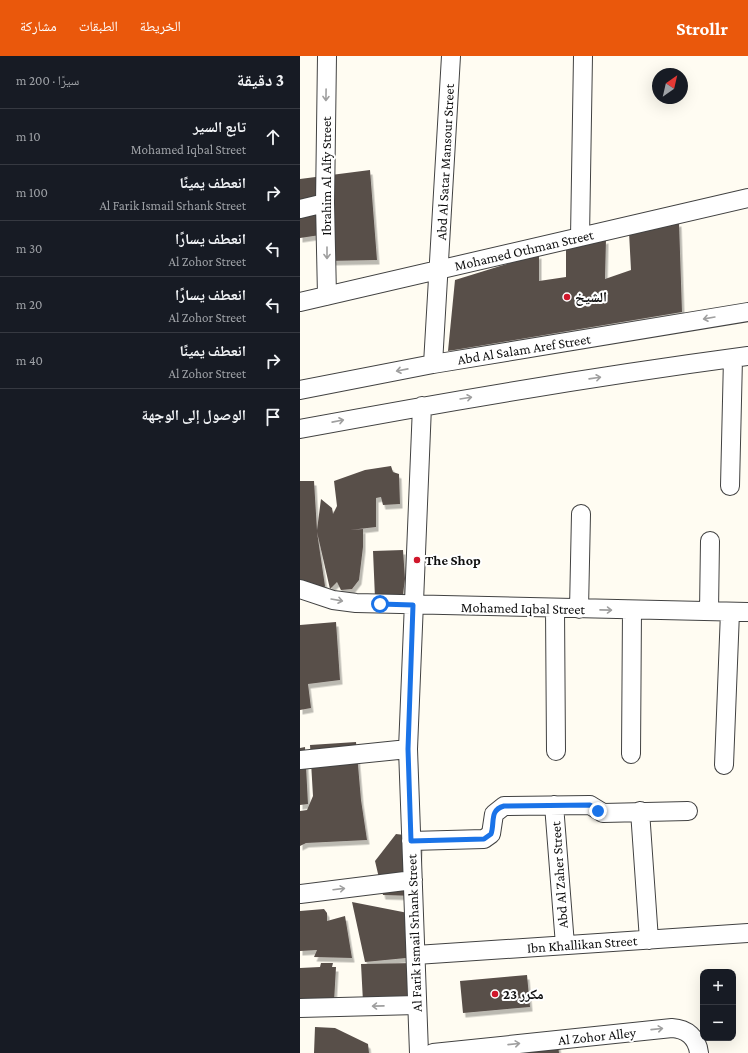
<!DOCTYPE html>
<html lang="ar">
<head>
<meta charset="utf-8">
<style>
  :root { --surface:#171b24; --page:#242831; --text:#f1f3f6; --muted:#9ea1a6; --line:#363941; --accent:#ea580c }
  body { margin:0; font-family:"Crimson Pro","Noto Naskh Arabic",serif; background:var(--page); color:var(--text); direction:rtl }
  .controls { position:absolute; right:12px; bottom:12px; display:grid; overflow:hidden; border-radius:8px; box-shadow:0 4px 16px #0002 }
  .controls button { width:36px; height:36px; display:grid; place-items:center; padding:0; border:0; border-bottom:1px solid var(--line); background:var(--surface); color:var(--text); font:20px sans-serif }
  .compass { position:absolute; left:352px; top:12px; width:36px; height:36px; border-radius:50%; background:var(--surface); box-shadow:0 4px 16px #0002; rotate:34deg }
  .stop { position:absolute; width:12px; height:12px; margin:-9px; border:3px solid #1a73e8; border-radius:50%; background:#fff }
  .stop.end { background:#1a73e8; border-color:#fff; box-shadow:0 1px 4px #0008 }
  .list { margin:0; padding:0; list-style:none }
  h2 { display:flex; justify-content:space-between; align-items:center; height:52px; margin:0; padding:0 16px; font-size:17px }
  h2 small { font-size:13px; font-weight:400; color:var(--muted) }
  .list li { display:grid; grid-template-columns:26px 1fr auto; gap:12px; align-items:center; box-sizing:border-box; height:56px; padding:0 16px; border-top:1px solid var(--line) }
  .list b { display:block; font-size:15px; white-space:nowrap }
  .list p { margin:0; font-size:13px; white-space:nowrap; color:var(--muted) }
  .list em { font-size:13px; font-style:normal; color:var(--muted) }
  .icon { flex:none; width:22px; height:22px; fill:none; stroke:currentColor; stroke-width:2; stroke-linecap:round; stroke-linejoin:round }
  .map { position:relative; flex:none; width:448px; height:997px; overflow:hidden; direction:ltr }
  header { display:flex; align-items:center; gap:24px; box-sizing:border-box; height:56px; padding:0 20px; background:var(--accent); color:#fff }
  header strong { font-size:19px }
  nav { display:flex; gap:22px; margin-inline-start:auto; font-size:14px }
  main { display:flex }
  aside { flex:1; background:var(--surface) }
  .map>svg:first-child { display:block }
</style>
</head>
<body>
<header>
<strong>Strollr</strong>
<nav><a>الخريطة</a><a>الطبقات</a><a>مشاركة</a></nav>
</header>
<main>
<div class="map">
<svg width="448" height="997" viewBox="0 0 448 997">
  <defs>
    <filter id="shadow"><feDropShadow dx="2.5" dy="4.5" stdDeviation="0" flood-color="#0004"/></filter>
  </defs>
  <rect width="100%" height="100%" fill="#fffcf2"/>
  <path fill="#594f4a" filter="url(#shadow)" d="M70 114 77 204 27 205V178L0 182V123Z
    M379 166 382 256 148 295 155 224 239 198V225L266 221V193L306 183 305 223 331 214 329 176Z
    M91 410 93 416 99 418 100 448 83 449 81 441 76 442V471L50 474 63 473V491L59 524 52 533 41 534 37 526 30 533 17 476 25 530 22 536 0 539V425H14L17 474 21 443 32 452 33 458 37 450 34 425 65 414Z
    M103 494 105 523 102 545 75 542 73 495Z
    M36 566 40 624 8 628 11 652 0 654V569Z
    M56 686 61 744 67 784 6 787 0 790V755L7 754 13 740 10 689Z
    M5 691 8 748 0 749V692Z
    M96 778 121 781 116 840 83 839 75 805Z
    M52 846 108 857 106 902 65 906Z
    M24 853 27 857V865L45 860 52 902 14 901 17 894 0 895V855Z
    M21 907H33L32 911H36L34 946H0V912L20 911Z
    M114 907 113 944 63 946 61 908Z
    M227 919 230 951 163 957 160 925Z
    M15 971 35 972 68 988 69 997H14Z
    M258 988 259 997H170Z"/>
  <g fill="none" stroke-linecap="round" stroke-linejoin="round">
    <defs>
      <path id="minor" d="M0 153 25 147
        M280 181 283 0
        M27 240 25 147 27 0
        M0 246 448 142
        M133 308 151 0
        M0 334 133 308 448 256
        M0 373C149 345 298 320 448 300
        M430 430 433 302
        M0 533 33 544 56 547 448 556
        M255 553 256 695
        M279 553 281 458
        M409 555 410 485
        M331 698 332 554
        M0 704 108 693
        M424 709 430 556
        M254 749 265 889
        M340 755 349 884
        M111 785 184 783 191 778 194 758 204 750 290 749 303 757 388 755
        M0 838 113 824
        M116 899 448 877
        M0 952 117 949
        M119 997 108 693 122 350
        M133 997 372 972C387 973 397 981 399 997"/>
    </defs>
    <use href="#minor" stroke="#424242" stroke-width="20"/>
    <use href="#minor" stroke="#fff" stroke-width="18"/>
  </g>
  <defs><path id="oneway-shaft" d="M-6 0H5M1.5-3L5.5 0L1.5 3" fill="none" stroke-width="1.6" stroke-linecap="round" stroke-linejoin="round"/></defs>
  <g stroke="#9f9f9f">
    <use href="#oneway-shaft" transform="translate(26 39) rotate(91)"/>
    <use href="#oneway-shaft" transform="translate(27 197) rotate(90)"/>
    <use href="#oneway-shaft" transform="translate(409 262) rotate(170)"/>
    <use href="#oneway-shaft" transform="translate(102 314) rotate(169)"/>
    <use href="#oneway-shaft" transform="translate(295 322) rotate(-8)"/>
    <use href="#oneway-shaft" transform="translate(166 342) rotate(-9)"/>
    <use href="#oneway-shaft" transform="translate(38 365) rotate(-11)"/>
    <use href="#oneway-shaft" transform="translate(37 544) rotate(10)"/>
    <use href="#oneway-shaft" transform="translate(306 554) rotate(1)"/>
    <use href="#oneway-shaft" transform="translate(39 833) rotate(-7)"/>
    <use href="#oneway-shaft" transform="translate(78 950) rotate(179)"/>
    <use href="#oneway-shaft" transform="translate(357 973) rotate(-6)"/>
    <use href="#oneway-shaft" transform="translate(214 988) rotate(-6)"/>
  </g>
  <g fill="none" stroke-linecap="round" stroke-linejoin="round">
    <path stroke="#1a73e8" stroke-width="5" d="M80 548 113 549 108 693 111 785 184 783 191 778C195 767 189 754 204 750L290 749 298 755"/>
  </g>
  <g fill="#d0172b" stroke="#fff" stroke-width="1.5">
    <circle cx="267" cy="241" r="4"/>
    <circle cx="117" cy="504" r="4"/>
    <circle cx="195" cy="938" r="4"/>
  </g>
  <g text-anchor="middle" stroke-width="4" stroke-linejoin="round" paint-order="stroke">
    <g font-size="14" fill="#0f0f0f" stroke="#fff">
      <text transform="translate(145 106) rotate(-87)" y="5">Abd Al Satar Mansour Street</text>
      <text transform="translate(26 120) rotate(-90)" y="5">Ibrahim Al Alfy Street</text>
      <text transform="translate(224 194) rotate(-13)" y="5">Mohamed Othman Street</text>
      <text transform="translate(224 293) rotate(-9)" y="5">Abd Al Salam Aref Street</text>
      <text transform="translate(223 552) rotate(1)" y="5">Mohamed Iqbal Street</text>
      <text transform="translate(259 819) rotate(-94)" y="5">Abd Al Zaher Street</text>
      <text transform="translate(114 877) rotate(-92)" y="5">Al Farik Ismail Srhank Street</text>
      <text transform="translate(282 888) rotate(-4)" y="5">Ibn Khallikan Street</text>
      <text transform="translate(297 980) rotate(-6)" y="5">Al Zohor Alley</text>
    </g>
    <g font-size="14" font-weight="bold" fill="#0f0f0f" stroke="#fff" text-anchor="start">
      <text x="275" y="246">الشيخ</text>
      <text x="125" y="509">The Shop</text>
      <text x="203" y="943">23 مكرر</text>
    </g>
  </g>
</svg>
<div class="controls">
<button>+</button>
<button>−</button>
</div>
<svg class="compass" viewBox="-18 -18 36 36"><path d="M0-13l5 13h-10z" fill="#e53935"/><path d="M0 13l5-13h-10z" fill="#9ea1a6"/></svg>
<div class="stop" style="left:80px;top:548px"></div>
<div class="stop end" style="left:298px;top:755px"></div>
</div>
<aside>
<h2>3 دقيقة<small>سيرًا · 200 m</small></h2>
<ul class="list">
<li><svg class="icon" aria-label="ahead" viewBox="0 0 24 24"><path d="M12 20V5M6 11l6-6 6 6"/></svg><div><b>تابع السير</b><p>Mohamed Iqbal Street</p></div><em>10 m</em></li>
<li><svg class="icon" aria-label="right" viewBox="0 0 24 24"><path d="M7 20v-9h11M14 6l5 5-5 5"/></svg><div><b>انعطف يمينًا</b><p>Al Farik Ismail Srhank Street</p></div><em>100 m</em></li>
<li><svg class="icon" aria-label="left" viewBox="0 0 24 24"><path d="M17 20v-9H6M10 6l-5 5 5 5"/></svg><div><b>انعطف يسارًا</b><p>Al Zohor Street</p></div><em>30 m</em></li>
<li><svg class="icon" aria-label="left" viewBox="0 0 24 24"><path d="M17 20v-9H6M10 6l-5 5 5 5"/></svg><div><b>انعطف يسارًا</b><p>Al Zohor Street</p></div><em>20 m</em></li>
<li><svg class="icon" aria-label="right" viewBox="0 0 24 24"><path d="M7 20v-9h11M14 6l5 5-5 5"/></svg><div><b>انعطف يمينًا</b><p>Al Zohor Street</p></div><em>40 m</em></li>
<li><svg class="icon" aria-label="arrive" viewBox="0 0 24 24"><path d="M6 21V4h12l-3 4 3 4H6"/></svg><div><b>الوصول إلى الوجهة</b></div></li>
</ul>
</aside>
</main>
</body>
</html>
